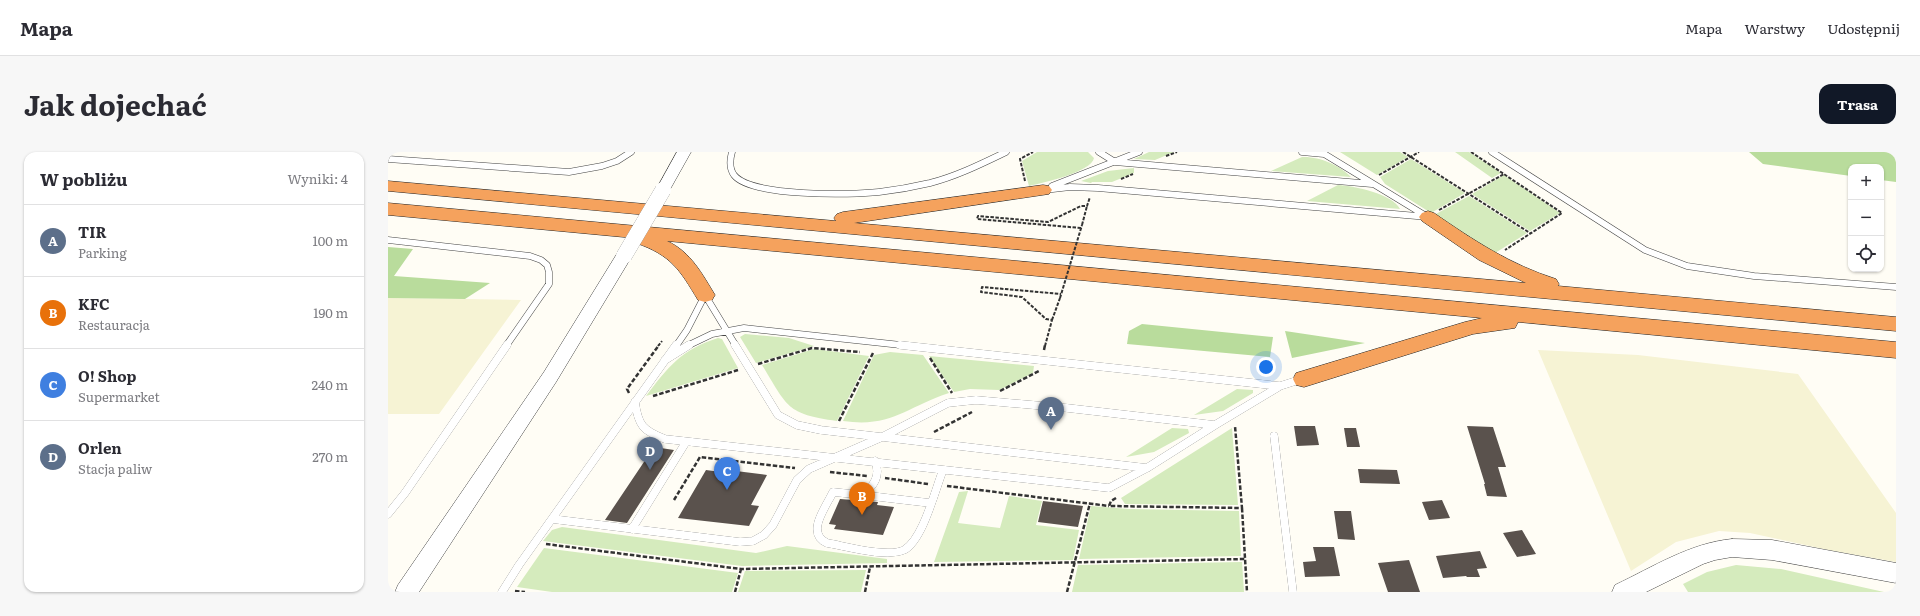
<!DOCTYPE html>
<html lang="pl">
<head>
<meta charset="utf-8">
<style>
  :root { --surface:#fff; --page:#f7f7f7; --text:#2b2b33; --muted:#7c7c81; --line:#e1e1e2; --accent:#111827 }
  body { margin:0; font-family:Literata,serif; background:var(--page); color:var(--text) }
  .controls { position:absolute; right:12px; top:12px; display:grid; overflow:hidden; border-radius:8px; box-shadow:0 1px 3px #0004 }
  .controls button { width:36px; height:36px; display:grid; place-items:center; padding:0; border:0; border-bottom:1px solid var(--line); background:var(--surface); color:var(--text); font:20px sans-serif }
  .you { position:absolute; left:878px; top:215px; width:14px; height:14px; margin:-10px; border:3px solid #fff; border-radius:50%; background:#1a73e8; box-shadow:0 0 0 6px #1a73e833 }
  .badge { display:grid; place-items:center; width:26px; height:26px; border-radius:50%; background:var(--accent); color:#fff; font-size:13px; font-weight:700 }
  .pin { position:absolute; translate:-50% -33px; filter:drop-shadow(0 1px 2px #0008) }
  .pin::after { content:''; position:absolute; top:21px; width:14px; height:12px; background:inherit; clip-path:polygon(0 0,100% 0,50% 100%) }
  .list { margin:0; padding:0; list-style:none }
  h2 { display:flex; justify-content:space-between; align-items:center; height:52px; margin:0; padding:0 16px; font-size:17px }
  h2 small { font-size:13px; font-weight:400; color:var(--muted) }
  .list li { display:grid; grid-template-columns:26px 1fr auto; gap:12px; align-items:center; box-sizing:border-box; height:72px; padding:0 16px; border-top:1px solid var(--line) }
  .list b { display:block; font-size:15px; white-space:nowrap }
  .list p { margin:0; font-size:13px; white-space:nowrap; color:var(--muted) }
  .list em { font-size:13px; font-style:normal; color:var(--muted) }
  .icon { flex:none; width:22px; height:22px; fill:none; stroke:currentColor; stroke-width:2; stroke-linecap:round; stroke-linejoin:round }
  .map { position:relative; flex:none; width:1508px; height:440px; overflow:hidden; border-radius:12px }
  header { display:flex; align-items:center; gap:24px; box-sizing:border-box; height:56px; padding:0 20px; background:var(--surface); border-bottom:1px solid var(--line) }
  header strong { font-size:19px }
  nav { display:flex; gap:22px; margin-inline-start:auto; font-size:14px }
  .intro { display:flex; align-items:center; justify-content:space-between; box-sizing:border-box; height:96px; padding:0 24px }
  h1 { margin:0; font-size:28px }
  .button { padding:10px 18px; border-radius:12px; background:var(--accent); color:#fff; font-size:14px; font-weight:700 }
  main { display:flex; gap:24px; padding:0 24px }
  aside { flex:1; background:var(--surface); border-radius:12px; box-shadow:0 1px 3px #0004 }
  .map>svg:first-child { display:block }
</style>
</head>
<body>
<header>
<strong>Mapa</strong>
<nav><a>Mapa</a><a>Warstwy</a><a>Udostępnij</a></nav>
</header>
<div class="intro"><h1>Jak dojechać</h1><a class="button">Trasa</a></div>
<main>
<aside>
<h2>W pobliżu<small>Wyniki: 4</small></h2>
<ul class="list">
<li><span class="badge" style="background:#5c6f8a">A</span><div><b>TIR</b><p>Parking</p></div><em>100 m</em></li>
<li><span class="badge" style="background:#e8710a">B</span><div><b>KFC</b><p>Restauracja</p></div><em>190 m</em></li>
<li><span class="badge" style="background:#3f7fe0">C</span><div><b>O! Shop</b><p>Supermarket</p></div><em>240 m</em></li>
<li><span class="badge" style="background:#5c6f8a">D</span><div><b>Orlen</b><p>Stacja paliw</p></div><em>270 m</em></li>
</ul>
</aside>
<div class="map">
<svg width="1508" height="440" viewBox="0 0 1508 440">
  <rect width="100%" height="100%" fill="#fffdf5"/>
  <path fill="#f6f3d4" d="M0 146 77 147 133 148 51 262H0Z
    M1150 198 1250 203 1410 222 1508 361V410L1440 398 1362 381 1331 379 1288 390 1243 419Z"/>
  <path fill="#d5ebbd" d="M649 0H700L706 6C704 20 654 31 641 34L634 9Z
    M761 0H786L767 8 746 7Z
    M952 0H1012L1020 5 989 23Z
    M1067 0H1081L1113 21 1104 26Z
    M914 5C930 4 952 13 963 25L883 19Z
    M1023 7 1077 41 1043 61 997 32 992 25Z
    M746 16V21L724 30H704L703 31 693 29 720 19Z
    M1116 23 1172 61 1142 79 1084 42Z
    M950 33C966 34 1005 42 1012 57L919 49Z
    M1081 44 1139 81 1107 101 1046 63Z
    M357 182 401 186 426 194 368 211 352 185Z
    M330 186 334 187 350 216 258 244C280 215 294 197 330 186Z
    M426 197 481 204 449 269C398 262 400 255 374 213Z
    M502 200 535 203 561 241C518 255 504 276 455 269L486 203Z
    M541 204 646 214 645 221 611 238 582 237 566 240Z
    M849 237 865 238V241L835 259 806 263Z
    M784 276 800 277 801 281 766 300 738 305Z
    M844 276 850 353 737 352 733 346Z
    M580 339 570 371 612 376 621 344 654 349 648 373 691 378 685 408 546 410 571 340Z
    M703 354 741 357 851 359 853 404 691 407Z
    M174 375 368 401 399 394 499 407V411L354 414 155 389 164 378Z
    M156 396 350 421 344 440H164L129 435Z
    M854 410 856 440H684L690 413Z
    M1348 413 1393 417 1496 440H1300L1295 432 1319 420Z
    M478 418 473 440H350L357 419Z"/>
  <path fill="#b9dc9c" d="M1361 0H1508V30L1493 28V15H1463V24L1375 12Z
    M0 95 25 97 6 124 102 131 77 147 0 146Z
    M754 172 885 185 882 205 739 192 741 179Z
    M897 179 977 191 904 206Z"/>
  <path fill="#5a524d" d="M906 274H927L931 293 909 294Z
    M1079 274 1105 275 1118 315H1110L1119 345 1099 344 1096 332H1097Z
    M956 276H968L972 295H959Z
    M266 295 286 298 239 371 217 368Z
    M970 317 1009 318 1012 332 972 331Z
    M318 318 347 322 348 319 379 323 363 353 371 354 361 374 290 366Z
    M452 347 490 350 489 353 506 355 495 383 446 377 448 373 441 372Z
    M1054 348 1062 366 1041 368 1034 350Z
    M655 349 695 354 690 375 650 370Z
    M946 359H963L967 388 950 387Z
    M1134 378 1148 402 1129 405 1115 381Z
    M925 395H946L952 424 917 425 915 410 928 409Z
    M1092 399 1099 416 1089 417 1092 425H1079L1078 424 1055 426 1048 404Z
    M1021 408 1032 440H1000L990 411Z"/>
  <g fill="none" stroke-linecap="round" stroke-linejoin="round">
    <defs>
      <path id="service-far1" d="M344 0C342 7 341 16 346 23 363 45 464 43 491 40 508 38 525 35 542 31 569 24 593 12 618 0
        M711 0 727 10 984 32
        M914 0 936 2
        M933 0 1038 64
        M1104 0 1257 98 1299 114 1366 124 1508 135
        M0 7 181 20 214 14 229 9 243 0
        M664 34 751 0
        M656 38 682 35 710 36 1040 65
        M0 88 142 104 153 108 159 113 161 120V132L118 194
        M317 143 348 194
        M288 194 299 178 317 143
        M299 194 324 182 356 176 522 194"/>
      <path id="service" d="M347 193 390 263 409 273 433 278 494 285 560 251 588 248 679 256 827 273 892 234 914 227
        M512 193 892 234
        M277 208 301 193
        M247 250C250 273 255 279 277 287L721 336 759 316 827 273
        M886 284 905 440
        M487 309C493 324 486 334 474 343L445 340C438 355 417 381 439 391 457 394 499 406 516 398 535 388 547 338 555 318
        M474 343 542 351
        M0 362 17 341 119 193
        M164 367 352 390 365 389 376 383 385 373 409 328 421 317 494 285 759 316
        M244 377 298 290
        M114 440 131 413 288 193"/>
      <path id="tertiary" d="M289 0H303L280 41H270L268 38Z
        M236 99 242 100 244 104 168 230 31 440H7L10 433 156 220 230 100Z
        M1344 387 1384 388 1508 411V431L1384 408 1344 405 1327 408 1315 412 1258 440H1224L1227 433C1265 415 1302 391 1344 387Z"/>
      <path id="motorway" d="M0 29 448 69 446 66 449 62 455 60 655 33 661 34 664 38 661 42 466 71 1138 131 1091 108 1034 69 1031 65 1034 61 1040 59 1046 61C1085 88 1123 113 1168 127L1171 132 1170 134 1508 165V179L0 39Z
        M0 51 1508 190V206L1130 170 1127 176 1085 182 916 235 908 233 905 227 908 221 1077 170 1094 166 279 89C303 100 314 122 327 143L324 148 317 150 310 148C292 118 283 103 248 91L246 86 0 63Z"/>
    </defs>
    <use href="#service-far1" stroke="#444" stroke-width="7"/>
    <use href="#service" stroke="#444" stroke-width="8"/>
    <use href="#tertiary" stroke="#444" stroke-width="1"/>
    <use href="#motorway" stroke="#222" stroke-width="1"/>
    <path stroke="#333" stroke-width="2" stroke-dasharray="3.5 1.5" stroke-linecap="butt" d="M1015 0 1142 81
      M1083 0 1174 61 1117 98
      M778 4 789 0
      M991 23 1031 0
      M733 27 745 22
      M637 29 632 7 645 0
      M1051 58 1116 22
      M694 73 699 54
      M693 76 589 67 590 64 660 70 693 54H699L702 45
      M664 168 672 146
      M270 194 274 189
      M657 194 664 168 658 167 634 145 593 140 594 135 673 142"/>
    <path stroke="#333" stroke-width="2.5" stroke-dasharray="4.5 2" stroke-linecap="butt" d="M656 198 657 193
      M542 206 564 241
      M370 212 424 196 472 200
      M612 239 651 219
      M241 241 239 237 271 193
      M265 244 350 218
      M451 269 485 201
      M546 280 584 260
      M442 320 479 324
      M497 326 540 332
      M559 334 721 354
      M728 346 723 349 721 354 854 356 847 274
      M286 348 312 305 407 316
      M854 356 859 440
      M158 392 353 417 857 407
      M127 439 137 440
      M347 440 353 417
      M477 440 482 415
      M679 440 702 351"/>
    <use href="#service-far1" stroke="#fff" stroke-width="6"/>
    <use href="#service" stroke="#fff" stroke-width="8"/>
    <use href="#tertiary" fill="#fff" fill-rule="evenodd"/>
    <use href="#motorway" fill="#f5a25d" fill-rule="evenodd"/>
    <defs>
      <path id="tertiary-bridge" d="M236 104 275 38"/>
    </defs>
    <use href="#tertiary-bridge" stroke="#444" stroke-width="16" stroke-linecap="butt"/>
    <path stroke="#333" stroke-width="2" stroke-dasharray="3.5 1.5" stroke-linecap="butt" d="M672 146 694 73"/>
    <use href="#tertiary-bridge" stroke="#fff" stroke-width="16"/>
  </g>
</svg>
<div class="controls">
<button>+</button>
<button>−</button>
<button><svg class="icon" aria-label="locate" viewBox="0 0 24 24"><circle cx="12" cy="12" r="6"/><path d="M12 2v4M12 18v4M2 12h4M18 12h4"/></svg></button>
</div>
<div class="you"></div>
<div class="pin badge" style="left:663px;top:278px;background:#5c6f8a">A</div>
<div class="pin badge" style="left:474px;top:363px;background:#e8710a">B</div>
<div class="pin badge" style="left:339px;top:338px;background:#3f7fe0">C</div>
<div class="pin badge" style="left:262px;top:318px;background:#5c6f8a">D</div>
</div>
</main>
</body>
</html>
